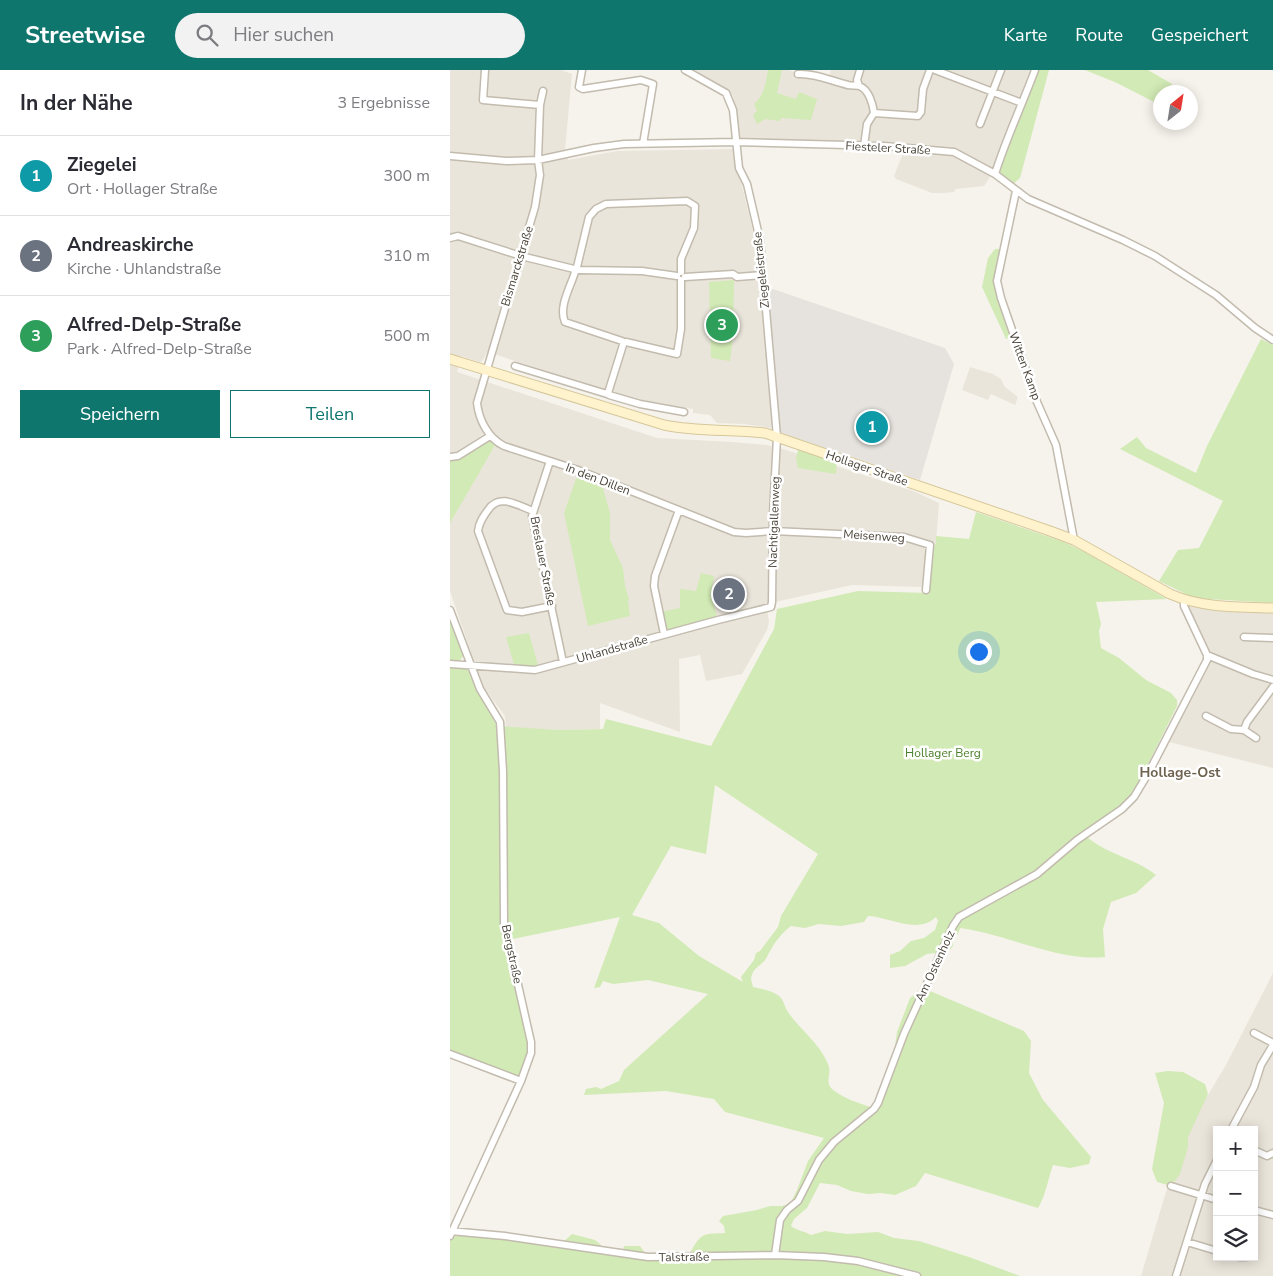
<!DOCTYPE html>
<html lang="de">
<head>
<meta charset="utf-8">
<style>
  :root { --surface:#fff; --page:#f2f2f3; --text:#2b2b33; --muted:#7c7c81; --line:#e1e1e2; --accent:#0f766e }
  body { margin:0; font-family:"Nunito Sans",sans-serif; background:var(--page); color:var(--text) }
  .controls { position:absolute; right:15px; bottom:15px; display:grid; overflow:hidden; border-radius:0px; box-shadow:0 2px 12px #0003 }
  .controls button { width:45px; height:45px; display:grid; place-items:center; padding:0; border:0; border-bottom:1px solid var(--line); background:var(--surface); color:var(--text); font:25px sans-serif }
  .compass { position:absolute; left:703px; top:15px; width:45px; height:45px; border-radius:50%; background:var(--surface); box-shadow:0 2px 12px #0003; rotate:30deg }
  .you { position:absolute; left:528px; top:581px; width:18px; height:18px; margin:-12px; border:4px solid #fff; border-radius:50%; background:#1a73e8; box-shadow:0 0 0 8px #1a73e833 }
  .badge { display:grid; place-items:center; width:32px; height:32px; border-radius:50%; background:var(--accent); color:#fff; font-size:16px; font-weight:700 }
  .pin { position:absolute; translate:-50% -50%; border:2px solid #fff; box-shadow:0 1px 5px #0006 }
  .list { margin:0; padding:0; list-style:none }
  h2 { display:flex; justify-content:space-between; align-items:center; height:65px; margin:0; padding:0 20px; font-size:21px }
  h2 small { font-size:16px; font-weight:400; color:var(--muted) }
  .list li { display:grid; grid-template-columns:32px 1fr auto; gap:15px; align-items:center; box-sizing:border-box; height:80px; padding:0 20px; border-top:1px solid var(--line) }
  .list b { display:block; font-size:19px; white-space:nowrap }
  .list p { margin:0; font-size:16px; white-space:nowrap; color:var(--muted) }
  .list em { font-size:16px; font-style:normal; color:var(--muted) }
  .actions { display:flex; gap:10px; padding:15px 20px }
  .actions a { flex:1; padding:11px 0; border:1px solid var(--accent); border-radius:0px; text-align:center; font-size:18px; color:var(--accent) }
  .actions .main { background:var(--accent); color:#fff }
  .icon { flex:none; width:28px; height:28px; fill:none; stroke:currentColor; stroke-width:2; stroke-linecap:round; stroke-linejoin:round }
  .map { position:relative; flex:none; width:823px; height:1206px; overflow:hidden }
  header { display:flex; align-items:center; gap:30px; box-sizing:border-box; height:70px; padding:0 25px; background:var(--accent); color:#fff }
  header strong { font-size:24px }
  nav { display:flex; gap:28px; margin-inline-start:auto; font-size:18px }
  .search { width:350px; height:45px; background:var(--page); display:flex; align-items:center; gap:12px; box-sizing:border-box; padding:0 18px; border-radius:28px; color:var(--muted); font-size:19px }
  main { display:flex }
  aside { flex:1; background:var(--surface) }
  .map>svg:first-child { display:block }
</style>
</head>
<body>
<header>
<strong>Streetwise</strong>
<div class="search"><svg class="icon" aria-label="search" viewBox="0 0 24 24"><circle cx="10" cy="10" r="6"/><path d="M15 15l6 6"/></svg>Hier suchen</div>
<nav><a>Karte</a><a>Route</a><a>Gespeichert</a></nav>
</header>
<main>
<aside>
<h2>In der Nähe<small>3 Ergebnisse</small></h2>
<ul class="list">
<li><span class="badge" style="background:#0f9aa8">1</span><div><b>Ziegelei</b><p>Ort · Hollager Straße</p></div><em>300 m</em></li>
<li><span class="badge" style="background:#6b7280">2</span><div><b>Andreaskirche</b><p>Kirche · Uhlandstraße</p></div><em>310 m</em></li>
<li><span class="badge" style="background:#2e9e5b">3</span><div><b>Alfred-Delp-Straße</b><p>Park · Alfred-Delp-Straße</p></div><em>500 m</em></li>
</ul>
<div class="actions"><a class="main">Speichern</a><a>Teilen</a></div>
</aside>
<div class="map">
<svg width="823" height="1206" viewBox="0 0 823 1206">
  <rect width="100%" height="100%" fill="#f6f3ec"/>
  <path fill="#eae5da" fill-rule="evenodd" d="M0 0H111L122 4 115 80 118 90 167 81 283 79 305 169 322 342 321 358 294 354 267 353 260 345 243 343V339L181 328 37 282 33 290 30 292 11 286 7 302 207 368 282 372 317 375 333 379 463 421 489 433 486 473 479 477 472 517 402 515 316 534 319 552 317 560 292 604 256 611 250 585 229 589 230 662 150 633V659L109 660 56 658 55 646 34 618 22 586 0 521V446L49 370 41 359 5 384 0 398Z
    M242 0H338L377 11 381 0H580L540 107 534 116 506 119 504 122 494 123H482L446 109 444 106 454 81 453 73 296 70 289 68 283 26 276 20Z
    M520 297 543 304 551 309 555 317 568 327 565 335 541 324 538 330 512 320Z
    M737 531 823 538V698L715 671 757 585 745 562Z
    M823 903V1206H691L715 1125 738 1058 776 995ZM767 1060H804V1187H767Z"/>
  <path fill="#e6e2dd" d="M320 218 495 278 504 294 470 410 331 363 328 346 317 222Z"/>
  <path fill="#d2eab5" fill-rule="evenodd" d="M318 0H332L327 23 346 29 349 22 367 29 361 50 331 48 330 51 315 49 307 54 303 45 307 41 304 34C314 26 316 12 318 0Z
    M585 0H599L570 108 561 116 545 104Z
    M635 0H698L722 14 719 22H710V35L667 13Z
    M545 179H555L547 211 563 266 556 269 532 217 538 188Z
    M284 210 283 267 280 291 261 288 259 212Z
    M811 269 823 275V533L744 528 709 511 728 480 749 478 773 431 670 379 687 367 696 378 746 403 757 376Z
    M40 366 47 372 0 453V391Z
    M349 374 387 387 386 404 348 398 346 389Z
    M128 403 151 412 160 443V470L173 498 175 516 179 529 178 531 180 546 138 556 114 443Z
    M526 442 614 472 635 482 717 529 646 532 651 554 649 561 651 578 669 588 696 610 721 623 727 630V636L682 726 672 736 632 762C652 784 684 787 706 805L686 823 661 832 653 859 655 887C610 892 556 864 510 858L508 864 503 868V876L500 880 495 882 477 884 455 896 440 898V885L450 881 461 871 474 868 485 860 488 851 486 847C467 865 441 847 418 846L414 852 391 856 369 854 355 858 341 856C330 864 322 876 317 887 313 895 304 897 302 905 300 909 302 912 303 917 311 919 325 921 331 928 334 932 335 938 338 942 351 961 372 975 379 997 381 1005 375 1012 382 1019 393 1028 410 1034 424 1038L446 984 445 976 447 962 460 928 473 918 574 961 581 971 579 1003 593 1030 641 1087 639 1094 620 1098 603 1095C598 1109 596 1125 588 1138L475 1103 466 1116 445 1125 431 1123 418 1124 401 1121 387 1115 370 1113 357 1138 344 1149 341 1156C348 1161 354 1161 361 1165L375 1161 397 1164 428 1162 444 1168 469 1171 519 1187 570 1206H0V1161L111 1174 122 1164 145 1170 158 1181 172 1184 174 1176H190L198 1187 242 1186 241 1181C252 1162 254 1164 275 1163L274 1156 269 1151 273 1146 307 1140 320 1136H332L340 1134 347 1120 358 1091 374 1068 275 1042 264 1029 216 1021 134 1025 136 1019 146 1017 151 1019 169 1011 174 1000 258 924 198 910 163 914 153 911 150 917 144 918 170 847 58 870 81 972 71 1011 0 984V598L17 599 47 656 109 660 153 659 156 649 261 676 324 559 327 539 408 521 479 523 482 480 486 473V466L519 469ZM265 715 368 784 331 846 328 857 310 881 306 883 304 890 291 907 293 912 249 886 209 853 182 845 221 776 256 784Z
    M251 503 264 506 261 525 268 550 214 564 209 542 230 538V519L246 521Z
    M0 548 13 586 10 590H0Z
    M79 563 89 599 65 598 56 567Z
    M718 1001 733 1002 755 1014 758 1024 738 1067V1077L730 1104 721 1116 707 1112 702 1099 714 1033 705 1003Z"/>
  <g fill="none" stroke-linecap="round" stroke-linejoin="round">
    <defs>
      <path id="street" d="M35 0 33 30 90 35
        M132 0 129 17 133 19 191 10 203 14 193 74
        M485 0 572 33
        M348 4C365 3 381 11 398 15 401 16 406 15 409 16 419 19 423 35 424 43
        M409 16 407 10 410 0
        M93 21 90 35 88 90 90 105 85 137 27 333C29 350 38 368 54 376L128 400 284 462 296 463 323 461 454 467 480 475 476 520
        M424 43 468 46 471 42 473 19 480 0
        M530 54 551 0
        M414 76 417 54 424 43
        M0 86 56 91 88 90 144 78 174 74 286 72 434 76 504 82 545 104 578 129 673 170 705 186 766 225 805 258 823 270
        M545 104C556 69 572 35 585 0
        M566 121 547 211 551 228 587 332 606 375 624 470
        M0 168 8 166 71 186 124 199
        M127 197 139 147 146 139 156 134 237 131 245 136 244 158 231 189V202
        M129 200 192 201 227 206
        M125 202C121 216 108 237 115 252L172 271
        M235 207 283 204 287 207 313 205
        M176 272 227 284 231 259V210
        M65 296 157 324
        M158 323 173 275
        M159 325 190 334 234 342
        M0 387 8 386 40 366
        M100 391 82 446 113 592
        M83 441C67 435 49 423 38 440 32 448 29 453 28 461L57 540 72 542 102 536
        M734 530V536L757 585 803 604 823 610
        M0 540 30 619 50 652 53 701 54 853 81 972V983L71 1011 0 1166
        M214 564 204 516 205 506 229 440
        M794 567 823 568
        M0 594 85 600 268 550 321 537 322 532 323 445 327 367 310 170 297 114 289 98 283 40 276 23 235 0
        M756 646 781 659 794 660
        M806 668 794 660 797 652 823 617
        M804 963 823 973
        M0 984 71 1011
        M781 1060 804 1017 811 995 823 975
        M804 1080 817 1086 823 1083
        M721 1116 767 1130
        M804 1140 823 1145
        M0 1161 55 1166 198 1187 325 1185 374 1187 408 1191 467 1206
        M737 1172 767 1181
        M325 1185 330 1150 337 1140 348 1131 369 1090 384 1072 424 1039 428 1033 454 964 503 856 509 847 587 804 627 770 672 739 684 727 699 702 757 590V585
        M789 1187H796
        M726 1206 755 1114 767 1090"/>
      <path id="secondary" d="M0 289 214 355C247 362 281 359 315 363L600 461 624 470 720 524C752 538 788 537 823 538"/>
    </defs>
    <use href="#street" stroke="#c2bbae" stroke-width="9"/>
    <use href="#secondary" stroke="#d6c79b" stroke-width="11"/>
    <use href="#street" stroke="#fff" stroke-width="6"/>
    <use href="#secondary" stroke="#fff3cd" stroke-width="9"/>
  </g>
  <g text-anchor="middle" stroke-width="5" stroke-linejoin="round" paint-order="stroke">
    <g font-size="12" fill="#4b4439" stroke="#fff">
      <text transform="translate(438 78) rotate(3)" y="4">Fiesteler Straße</text>
      <text transform="translate(67 196) rotate(-73)" y="4">Bismarckstraße</text>
      <text transform="translate(311 200) rotate(-96)" y="4">Ziegeleistraße</text>
      <text transform="translate(575 296) rotate(70)" y="4">Witten Kamp</text>
      <text transform="translate(417 398) rotate(19)" y="4">Hollager Straße</text>
      <text transform="translate(148 409) rotate(21)" y="4">In den Dillen</text>
      <text transform="translate(324 452) rotate(-88)" y="4">Nachtigallenweg</text>
      <text transform="translate(424 466) rotate(4)" y="4">Meisenweg</text>
      <text transform="translate(93 491) rotate(79)" y="4">Breslauer Straße</text>
      <text transform="translate(162 579) rotate(-16)" y="4">Uhlandstraße</text>
      <text transform="translate(62 884) rotate(78)" y="4">Bergstraße</text>
      <text transform="translate(485 896) rotate(-65)" y="4">Am Ostenholz</text>
      <text transform="translate(234 1187) rotate(-1)" y="4">Talstraße</text>
    </g>
    <g font-size="12" fill="#4a7f2a" stroke="#fff">
      <text x="493" y="687">Hollager Berg</text>
    </g>
    <g font-size="14" font-weight="bold" fill="#6e6250" stroke="#fff">
      <text x="730" y="707">Hollage-Ost</text>
    </g>
  </g>
</svg>
<div class="controls">
<button>+</button>
<button>−</button>
<button><svg class="icon" aria-label="layers" viewBox="0 0 24 24"><path d="M12 4l9 5-9 5-9-5zM3 14l9 5 9-5"/></svg></button>
</div>
<svg class="compass" viewBox="-18 -18 36 36"><path d="M0-13l5 13h-10z" fill="#e53935"/><path d="M0 13l5-13h-10z" fill="#7c7c81"/></svg>
<div class="you"></div>
<div class="pin badge" style="left:422px;top:357px;background:#0f9aa8">1</div>
<div class="pin badge" style="left:279px;top:524px;background:#6b7280">2</div>
<div class="pin badge" style="left:272px;top:255px;background:#2e9e5b">3</div>
</div>
</main>
</body>
</html>
